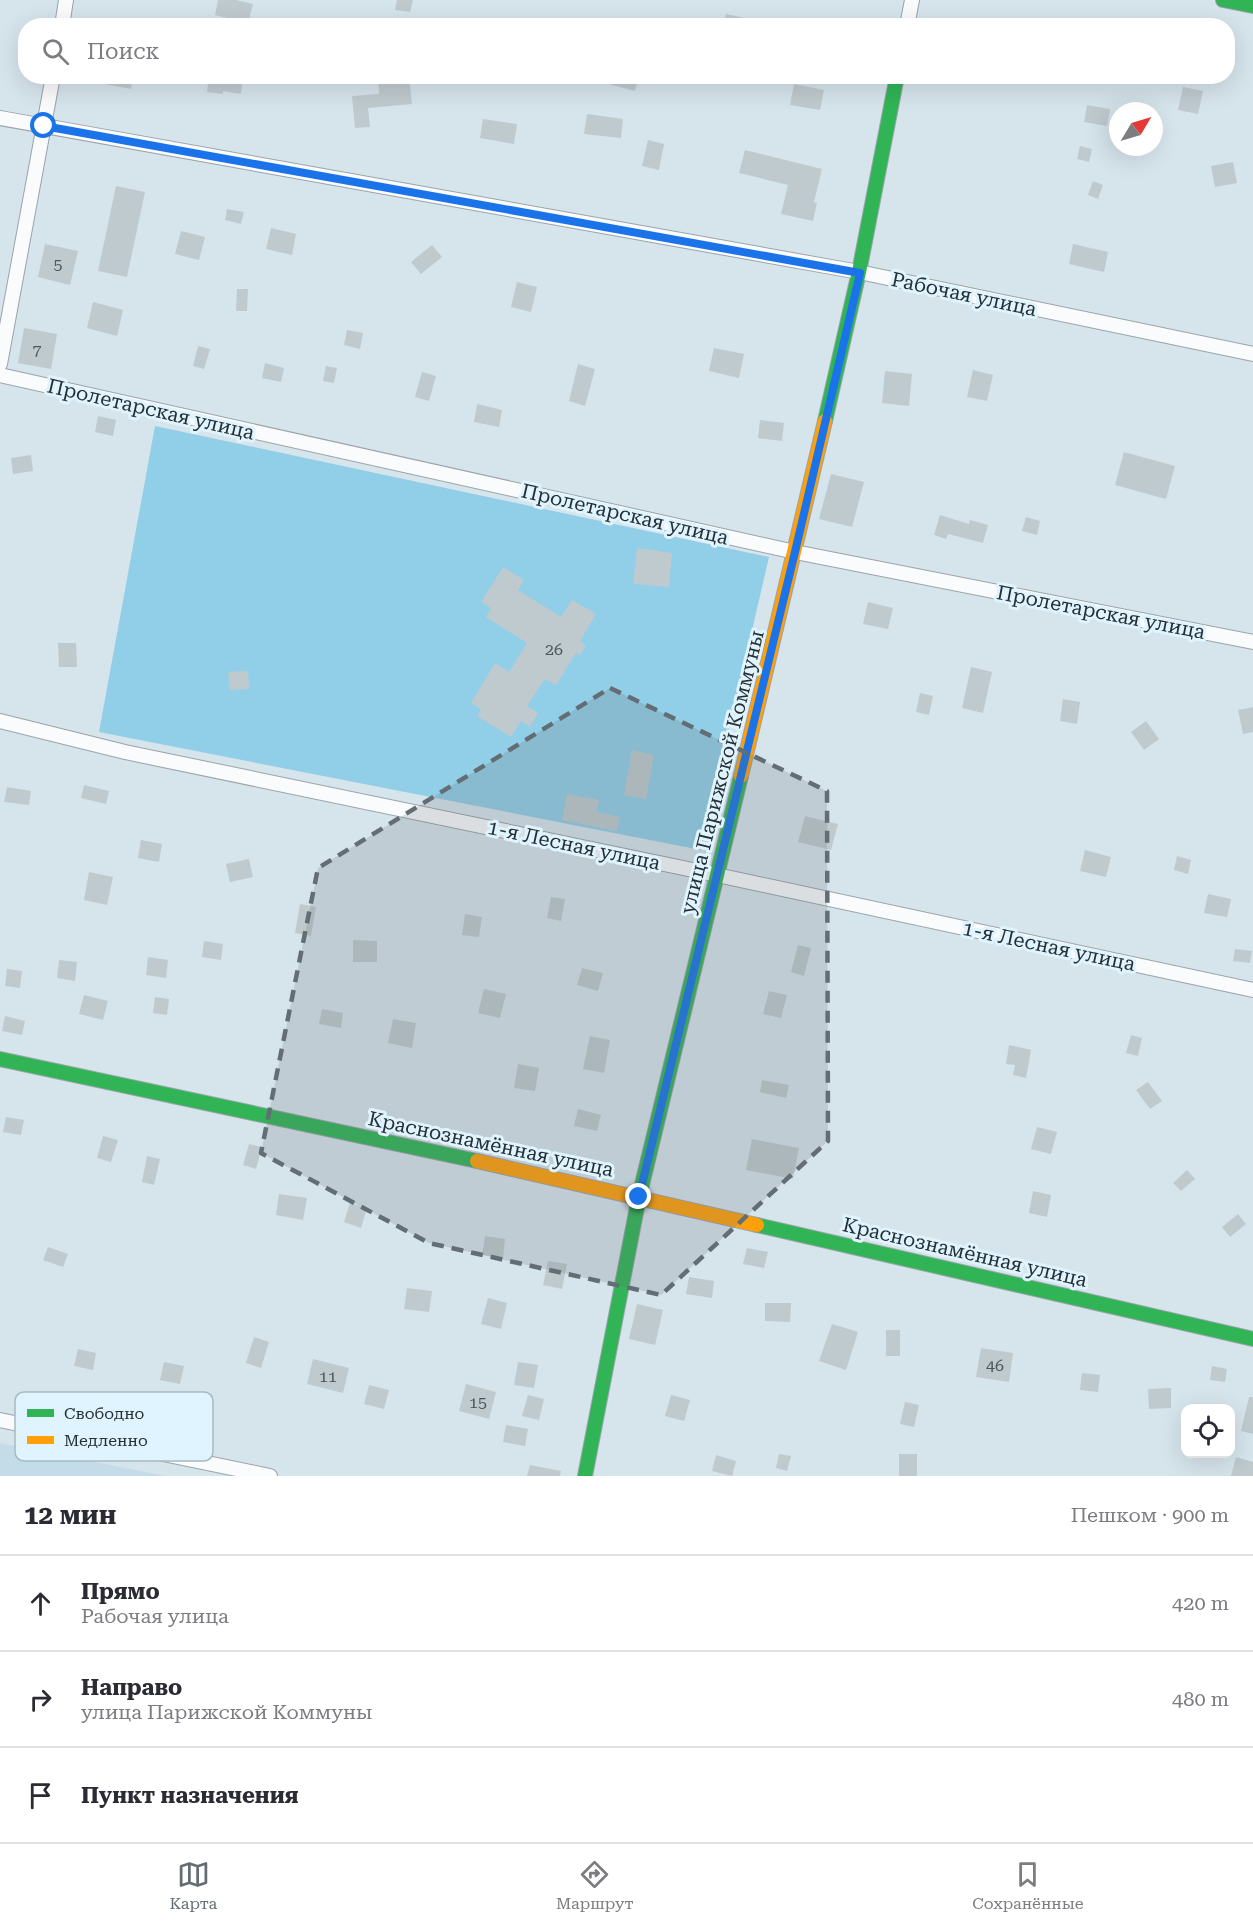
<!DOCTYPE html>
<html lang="ru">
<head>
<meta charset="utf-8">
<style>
  :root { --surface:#fff; --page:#f7f7f7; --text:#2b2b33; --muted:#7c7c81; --line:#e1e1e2; --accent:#636e74 }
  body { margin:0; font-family:"Roboto Serif",serif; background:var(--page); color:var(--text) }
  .controls { position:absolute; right:18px; bottom:18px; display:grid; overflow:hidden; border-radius:12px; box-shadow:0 6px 24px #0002 }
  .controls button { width:54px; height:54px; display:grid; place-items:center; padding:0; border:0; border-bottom:2px solid var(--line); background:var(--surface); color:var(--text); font:30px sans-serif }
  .compass { position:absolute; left:1109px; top:102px; width:54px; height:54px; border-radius:50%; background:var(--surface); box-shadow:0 6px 24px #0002; rotate:52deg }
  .stop { position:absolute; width:18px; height:18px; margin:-14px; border:4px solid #1a73e8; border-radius:50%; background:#fff }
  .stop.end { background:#1a73e8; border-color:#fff; box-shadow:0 2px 6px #0008 }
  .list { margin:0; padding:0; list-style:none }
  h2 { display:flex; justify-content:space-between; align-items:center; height:78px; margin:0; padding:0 24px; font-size:26px }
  h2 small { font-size:20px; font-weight:400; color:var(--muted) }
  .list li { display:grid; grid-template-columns:39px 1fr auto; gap:18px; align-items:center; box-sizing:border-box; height:96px; padding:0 24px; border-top:2px solid var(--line) }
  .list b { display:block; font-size:22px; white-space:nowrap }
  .list p { margin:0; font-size:20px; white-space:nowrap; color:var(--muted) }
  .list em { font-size:20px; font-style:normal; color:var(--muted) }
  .icon { flex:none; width:33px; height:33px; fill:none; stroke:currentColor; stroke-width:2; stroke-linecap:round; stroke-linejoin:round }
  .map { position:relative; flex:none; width:1253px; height:1476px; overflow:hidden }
  .search { position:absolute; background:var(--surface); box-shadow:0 6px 24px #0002; left:18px; right:18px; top:18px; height:66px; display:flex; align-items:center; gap:15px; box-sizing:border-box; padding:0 21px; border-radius:24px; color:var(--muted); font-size:22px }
  .sheet { height:366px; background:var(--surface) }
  nav { display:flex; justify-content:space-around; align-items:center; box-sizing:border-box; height:84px; border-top:2px solid var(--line); background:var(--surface); font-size:16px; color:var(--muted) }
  nav a { display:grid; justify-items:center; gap:3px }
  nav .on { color:var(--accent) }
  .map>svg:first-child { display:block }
</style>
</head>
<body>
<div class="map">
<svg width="1253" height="1476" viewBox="0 0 1253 1476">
  <rect width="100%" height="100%" fill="#d6e4ec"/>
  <path fill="#c3dce8" d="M0 1443 165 1476H0Z"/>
  <path fill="#91cee8" d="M155 426 769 557 701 850 99 732Z"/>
  <path fill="#bfcacf" d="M218 0H236L253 4 248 23 215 15Z
    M397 0H413L410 12 395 10Z
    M726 14 758 21 757 26H723Z
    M94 76H133L131 89 94 82Z
    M229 76H243L241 94 223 91V94L207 92 209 77 229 81Z
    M378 76H409L412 104 368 108 370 127 355 128 352 96 379 94Z
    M593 76H639L635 91 593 80Z
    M794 84 824 90 820 110 790 105Z
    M1183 87 1203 91 1198 114 1178 110Z
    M1087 105 1110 109 1107 126 1084 122Z
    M587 114 623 119 621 138 584 134Z
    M483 119 517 124 514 144 480 138Z
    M648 140 664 144 659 170 642 166Z
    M1080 146 1092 149 1089 162 1077 159Z
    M745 150 822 169 814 202 817 203 813 221 781 214 788 185 739 173Z
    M1233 162 1237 183 1215 187 1211 166Z
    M1093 181 1103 185 1098 199 1088 195Z
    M116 186 145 192 127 277 98 271Z
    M227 209 244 212 241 224 225 220Z
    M271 228 296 234 292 255 266 249Z
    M181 231 205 237 199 260 175 254Z
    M45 244 78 251 70 285 38 277Z
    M1073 244 1108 252 1104 272 1069 264Z
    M432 245 442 257 421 274 411 262Z
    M517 282 537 287 531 312 511 307Z
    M237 289H248L247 311H236Z
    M93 302 123 310 117 336 87 328Z
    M24 328 57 334 51 369 18 363Z
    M347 330 363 333 360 349 344 345Z
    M198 346 210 349 204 369 193 366Z
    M714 348 744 354 739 378 709 371Z
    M265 363 284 368 281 382 262 378Z
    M578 364 595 369 585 406 569 401Z
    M326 366 337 368 334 383 323 381Z
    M973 370 993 375 987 401 967 397Z
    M885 371 912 374 909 406 882 403Z
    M422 372 436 376 429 401 415 397Z
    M477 404 502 410 499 427 474 422Z
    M98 416 116 420 113 436 95 432Z
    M760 420 784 423 782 441 758 438Z
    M1124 452 1175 466 1166 499 1115 485Z
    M31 455 33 471 13 474 11 458Z
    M831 474 864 482 852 527 819 519Z
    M940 515 969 524 970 520 988 525 983 543 948 534 946 539 934 535Z
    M1026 517 1040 521 1037 535 1022 531Z
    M637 548 672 553 669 587 633 584Z
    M503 567 524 580 518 590 561 617 572 600 596 614 580 641 586 645 580 655 576 653 556 685 545 679 527 706 538 713 530 727 521 721 511 737 477 716 481 709 471 703 495 663 509 672 527 643 486 617 491 608 481 602Z
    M868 602 893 608 888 629 863 624Z
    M58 643H76L77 667H59Z
    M971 667 992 672 983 713 962 708Z
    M248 671 249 689 230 690 228 672Z
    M920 693 933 696 929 715 916 712Z
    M1063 699 1080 702 1077 724 1060 721Z
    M1253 707V732L1243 734 1238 710Z
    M1146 721 1159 739 1144 750 1131 732Z
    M632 750 654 755 646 799 624 795Z
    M84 785 109 791 106 804 81 798Z
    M7 787 31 791 29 805 4 802Z
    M567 794 599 800 596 812 620 817 617 831 562 820Z
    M805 816 838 824 831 850 798 842Z
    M141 840 162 844 159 862 138 858Z
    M1085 850 1111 857 1106 877 1080 871Z
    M1177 856 1191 860 1188 874 1174 870Z
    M249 859 253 877 230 882 226 864Z
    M89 872 113 877 107 905 84 900Z
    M1208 894 1231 899 1227 917 1204 913Z
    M551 897 565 899 561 921 547 918Z
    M300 904 316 907 311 936 295 933Z
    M465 914 482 917 479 937 462 935Z
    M353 940 377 941V962H353Z
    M204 941 223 944 221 960 202 957Z
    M798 945 811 948 804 976 791 972Z
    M1235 949 1252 951 1250 963 1233 961Z
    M148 957 168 960 166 978 146 975Z
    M59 960 77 962 75 981 57 978Z
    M582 968 603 973 598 991 577 985Z
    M7 969 22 971 20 988 5 986Z
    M484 989 506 994 500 1018 478 1013Z
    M769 991 787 995 781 1018 763 1014Z
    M84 995 108 1001 103 1020 79 1014Z
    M155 997 169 999 167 1015 153 1013Z
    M322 1009 343 1013 341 1028 319 1024Z
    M5 1016 25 1021 22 1035 2 1031Z
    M393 1019 416 1023 412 1048 388 1043Z
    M1131 1035 1142 1038 1138 1056 1126 1053Z
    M590 1036 610 1040 604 1073 583 1069Z
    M1009 1045 1031 1050 1026 1078 1013 1075 1015 1065 1006 1064Z
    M518 1064 539 1068 535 1091 514 1088Z
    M762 1080 789 1085 786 1098 760 1092Z
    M1148 1082 1162 1101 1150 1109 1136 1090Z
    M578 1109 601 1115 597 1131 574 1126Z
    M6 1117 24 1120 21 1135 3 1132Z
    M1037 1127 1057 1132 1051 1154 1031 1149Z
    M103 1136 118 1140 111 1162 97 1158Z
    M752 1139 799 1148 793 1179 746 1170Z
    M249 1144 262 1147 256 1169 243 1165Z
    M147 1156 160 1159 154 1185 142 1182Z
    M1187 1170 1195 1179 1181 1191 1173 1183Z
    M1033 1191 1051 1195 1047 1217 1029 1213Z
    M279 1194 307 1198 303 1220 276 1215Z
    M350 1203 367 1208 361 1228 344 1222Z
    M1238 1214 1246 1224 1230 1237 1222 1227Z
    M485 1236 505 1239 503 1258 482 1255Z
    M48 1247 68 1254 63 1267 43 1260Z
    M747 1248 768 1252 764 1268 743 1264Z
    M548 1261 567 1264 562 1289 543 1285Z
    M689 1277 714 1281 712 1298 686 1294Z
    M407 1288 432 1291 429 1312 404 1309Z
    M488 1298 507 1303 501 1329 481 1324Z
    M765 1303H791L790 1322 765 1321Z
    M637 1304 663 1310 655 1345 629 1339Z
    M832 1324 858 1332 846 1370 819 1361Z
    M886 1330H900V1356H886Z
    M254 1337 269 1342 261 1368 246 1363Z
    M981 1348 1013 1353 1009 1382 976 1377Z
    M78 1349 96 1353 93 1370 74 1366Z
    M313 1359 349 1368 343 1393 307 1384Z
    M164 1362 184 1366 180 1384 160 1380Z
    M518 1362 538 1365 534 1388 514 1385Z
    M1212 1366 1227 1369 1225 1382 1210 1380Z
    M1082 1373 1100 1375 1098 1392 1080 1390Z
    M466 1384 496 1392 489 1419 459 1411Z
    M369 1385 389 1390 384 1409 364 1404Z
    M1171 1388V1408L1149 1409 1148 1389Z
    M528 1395 544 1399 539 1420 522 1416Z
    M671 1395 690 1400 684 1421 665 1416Z
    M1249 1397H1253V1434L1241 1431Z
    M905 1402 919 1405 914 1427 900 1424Z
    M506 1425 528 1429 525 1446 503 1442Z
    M779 1454 791 1456 787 1471 776 1468Z
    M899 1454H917V1476H899Z
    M716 1455 736 1461 732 1476 712 1471Z
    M1236 1457 1253 1462V1476H1231Z
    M530 1465 561 1471 560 1476H527Z"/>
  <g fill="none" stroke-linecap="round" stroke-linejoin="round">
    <defs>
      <path id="street" d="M62 26 66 0
        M907 26 912 0
        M0 118 859 272 1253 354
        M0 364 53 76
        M0 375 795 552 1253 642
        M0 721 125 752 717 875 1253 990
        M0 1420 270 1476"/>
      <path id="fast" d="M1223 0 1253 6
        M825 421 859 272 897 76
        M0 1059 477 1161
        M757 1225 1253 1339
        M585 1476 639 1197 741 776"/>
      <path id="slow" d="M741 776 825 421
        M477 1161 757 1225"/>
    </defs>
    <use href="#street" stroke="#9aa4aa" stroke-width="16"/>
    <use href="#fast" stroke="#9aa4aa" stroke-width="16"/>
    <use href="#slow" stroke="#9aa4aa" stroke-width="16"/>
    <use href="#street" stroke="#f9fbfc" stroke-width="14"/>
    <use href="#fast" stroke="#30b455" stroke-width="14"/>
    <use href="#slow" stroke="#ff9f0a" stroke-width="14"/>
  </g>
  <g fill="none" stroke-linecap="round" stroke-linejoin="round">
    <path stroke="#1a73e8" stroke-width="8" d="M44 126 860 273 795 552 639 1197"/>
  </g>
  <path fill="#636e74" fill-opacity="0.2" stroke="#636e74" stroke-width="4.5" stroke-dasharray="12 8" stroke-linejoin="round" d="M610 688 827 791 828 1141 661 1295 429 1243 261 1153 318 868Z"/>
  <g text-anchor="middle" stroke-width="6" stroke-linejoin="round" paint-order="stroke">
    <g font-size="16" fill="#4c565b">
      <text x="58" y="270">5</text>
      <text x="37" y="355">7</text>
      <text x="554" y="655">26</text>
      <text x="995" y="1371">46</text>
      <text x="328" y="1382">11</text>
      <text x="478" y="1408">15</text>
    </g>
    <g font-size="20" fill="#252f34" stroke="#dff4fe">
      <text transform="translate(964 294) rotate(12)" y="7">Рабочая улица</text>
      <text transform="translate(151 409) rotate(13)" y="7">Пролетарская улица</text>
      <text transform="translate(625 514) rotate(13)" y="7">Пролетарская улица</text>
      <text transform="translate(1101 612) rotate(11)" y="7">Пролетарская улица</text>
      <text transform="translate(722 772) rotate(-76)" y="7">улица Парижской Коммуны</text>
      <text transform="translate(574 845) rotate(12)" y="7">1-я Лесная улица</text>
      <text transform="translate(1049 946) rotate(12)" y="7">1-я Лесная улица</text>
      <text transform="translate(491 1144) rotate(12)" y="7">Краснознамённая улица</text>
      <text transform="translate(965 1252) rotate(13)" y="7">Краснознамённая улица</text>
    </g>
  </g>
  <rect x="15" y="1392" width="198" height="69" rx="9" fill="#dff4fe" stroke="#a7b9c1" stroke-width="1.5"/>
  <rect x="27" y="1409" width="27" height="8" fill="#30b455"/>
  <rect x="27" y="1436" width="27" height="8" fill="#ff9f0a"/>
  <g font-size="16" fill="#252f34">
    <text x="64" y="1419">Свободно</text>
    <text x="64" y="1446">Медленно</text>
  </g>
</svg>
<div class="controls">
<button><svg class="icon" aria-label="locate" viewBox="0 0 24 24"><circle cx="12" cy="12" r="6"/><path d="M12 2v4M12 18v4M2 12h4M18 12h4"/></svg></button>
</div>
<svg class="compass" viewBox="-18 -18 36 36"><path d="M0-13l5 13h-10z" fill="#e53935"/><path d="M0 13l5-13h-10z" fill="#7c7c81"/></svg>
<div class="stop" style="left:44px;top:126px"></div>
<div class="stop end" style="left:639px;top:1197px"></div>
<div class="search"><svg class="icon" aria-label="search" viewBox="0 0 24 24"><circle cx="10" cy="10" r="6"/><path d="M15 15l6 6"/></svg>Поиск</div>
</div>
<section class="sheet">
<h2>12 мин<small>Пешком · 900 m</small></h2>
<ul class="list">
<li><svg class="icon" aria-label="ahead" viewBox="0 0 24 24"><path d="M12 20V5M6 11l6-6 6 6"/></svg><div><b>Прямо</b><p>Рабочая улица</p></div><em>420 m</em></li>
<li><svg class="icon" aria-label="right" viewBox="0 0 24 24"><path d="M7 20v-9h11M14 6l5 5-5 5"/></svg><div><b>Направо</b><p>улица Парижской Коммуны</p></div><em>480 m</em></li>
<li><svg class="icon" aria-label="arrive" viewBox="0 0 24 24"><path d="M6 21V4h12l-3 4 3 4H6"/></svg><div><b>Пункт назначения</b></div></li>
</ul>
</section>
<nav>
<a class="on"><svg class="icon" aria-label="map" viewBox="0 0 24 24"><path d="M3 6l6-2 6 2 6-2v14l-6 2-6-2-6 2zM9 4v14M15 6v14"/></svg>Карта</a>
<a><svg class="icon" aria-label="directions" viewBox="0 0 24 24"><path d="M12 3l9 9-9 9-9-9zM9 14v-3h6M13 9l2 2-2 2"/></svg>Маршрут</a>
<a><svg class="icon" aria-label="saved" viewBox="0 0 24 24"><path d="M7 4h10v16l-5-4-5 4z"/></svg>Сохранённые</a>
</nav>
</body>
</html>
